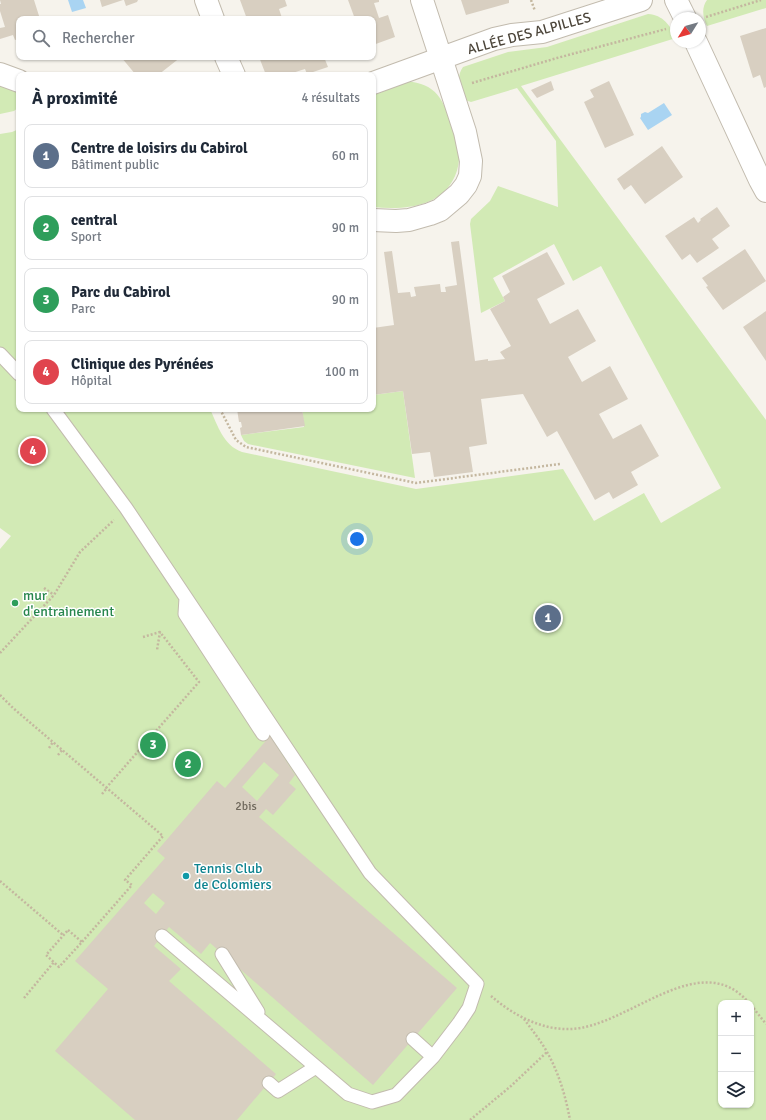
<!DOCTYPE html>
<html lang="fr">
<head>
<meta charset="utf-8">
<style>
  :root { --surface:#fff; --page:#f6f6f7; --text:#1f2937; --muted:#747a83; --line:#e0e1e3; --accent:#db2777 }
  body { margin:0; font-family:Signika,sans-serif; background:var(--page); color:var(--text) }
  .controls { position:absolute; right:12px; bottom:12px; display:grid; overflow:hidden; border-radius:8px; box-shadow:0 1px 3px #0004 }
  .controls button { width:36px; height:36px; display:grid; place-items:center; padding:0; border:0; border-bottom:1px solid var(--line); background:var(--surface); color:var(--text); font:20px sans-serif }
  .compass { position:absolute; left:670px; top:12px; width:36px; height:36px; border-radius:50%; background:var(--surface); box-shadow:0 1px 3px #0004; rotate:233deg }
  .you { position:absolute; left:357px; top:539px; width:14px; height:14px; margin:-10px; border:3px solid #fff; border-radius:50%; background:#1a73e8; box-shadow:0 0 0 6px #1a73e833 }
  .badge { display:grid; place-items:center; width:26px; height:26px; border-radius:50%; background:var(--accent); color:#fff; font-size:13px; font-weight:700 }
  .pin { position:absolute; translate:-50% -50%; border:2px solid #fff; box-shadow:0 1px 4px #0006 }
  .list { margin:0; padding:0; list-style:none }
  h2 { display:flex; justify-content:space-between; align-items:center; height:52px; margin:0; padding:0 16px; font-size:17px }
  h2 small { font-size:13px; font-weight:400; color:var(--muted) }
  .list li { display:grid; grid-template-columns:26px 1fr auto; gap:12px; align-items:center; box-sizing:border-box; height:64px; margin:0 8px 8px; padding:0 8px; border:1px solid var(--line); border-radius:8px }
  .list b { display:block; font-size:15px; white-space:nowrap }
  .list p { margin:0; font-size:13px; white-space:nowrap; color:var(--muted) }
  .list em { font-size:13px; font-style:normal; color:var(--muted) }
  .icon { flex:none; width:22px; height:22px; fill:none; stroke:currentColor; stroke-width:2; stroke-linecap:round; stroke-linejoin:round }
  .map { position:relative; flex:none; width:766px; height:1120px; overflow:hidden }
  .search { position:absolute; background:var(--surface); box-shadow:0 1px 3px #0004; left:16px; top:16px; width:360px; height:44px; display:flex; align-items:center; gap:10px; box-sizing:border-box; padding:0 14px; border-radius:8px; color:var(--muted); font-size:15px }
  .panel { position:absolute; background:var(--surface); box-shadow:0 1px 3px #0004; left:16px; top:72px; width:360px; height:340px; border-radius:8px }
  .map>svg:first-child { display:block }
</style>
</head>
<body>
<div class="map">
<svg width="766" height="1120" viewBox="0 0 766 1120">
  <rect width="100%" height="100%" fill="#f6f3ec"/>
  <path fill="#d2eab5" fill-rule="evenodd" d="M707 0H766V8L707 26C703 18 701 8 707 0Z
    M648 14C663 15 670 25 676 38L521 86 766 420V1120H0V549L11 536 0 528V134L12 132 19 129V409H210C218 426 223 445 242 452L416 489 563 469 594 521 644 493 661 523 721 488 601 266 573 281 554 244 493 278 505 301 481 313 470 224 471 219 490 201 498 186 558 207 556 141 517 88 471 102 465 100C461 89 455 78 463 67L508 52 547 47ZM721 1003H751V1105H721Z
    M406 81C437 84 443 99 452 126 454 133 457 140 459 146 460 156 459 167 455 176 441 208 403 210 373 207V93Z
    M0 85 19 92V107L14 111 0 114Z
    M403 391 415 478 248 444 244 441 241 435 304 427 302 409H373V395Z"/>
  <path fill="#a9d4f2" d="M68 0H83L86 8 72 12Z
    M664 103 672 115 648 130 640 118 641 117V114L645 112 648 113Z"/>
  <path fill="#d8cfc1" fill-rule="evenodd" d="M0 0H34L40 19H19V39L15 40 13 35 0 39V28L5 27 0 11V4H1Z
    M100 0H123L102 7Z
    M124 0H138L137 2 126 6Z
    M240 0H285L287 6 279 9 282 18 278 19H247Z
    M348 0H379V2L374 3 379 18 388 15 395 37 373 45V19H355Z
    M461 0H509V3L466 15Z
    M766 28V87L764 88 760 75 753 78 740 36Z
    M121 57H181L158 75H136Z
    M259 57H324L328 67 307 74 305 69 286 75H266Z
    M551 81 554 90 537 98 531 90Z
    M609 81 634 135 605 148 584 102 594 97 590 90Z
    M662 146 683 177 645 204 631 185 624 190 617 179Z
    M717 207 730 226 712 239 719 248 697 263 690 254 682 260 665 236 694 217 698 223 701 220 700 219Z
    M459 241 475 361 488 359V361L505 359 500 352 511 346 490 309 505 301 503 297 510 292 502 276 547 252 565 284 537 299 550 324 578 309 596 341 568 357 582 382 610 366 628 399 599 414 613 439 641 424 659 456 631 472 638 485 613 499 609 492 595 500 557 431 547 437 523 394 481 399 487 444 469 447 473 472 434 477 430 452 412 454 403 391 373 395V328L394 325 384 252 392 251 398 293 410 292 411 297 416 296 414 287 440 284 441 292H446L445 287 457 285 451 242Z
    M745 249 766 281 723 310 706 287 708 286 702 278Z
    M766 311V361L743 327Z
    M237 409H302L305 426 241 435 240 428 242 427 241 422H239Z
    M270 736 295 775 289 783 296 789 273 815 266 809 259 817 457 988 373 1085 210 943 201 954 169 927 154 946 181 969 169 981 276 1074 237 1120H135L55 1051 108 989 75 961 165 858 157 851 217 781 225 788ZM264 762 279 775 257 801 242 787ZM153 893 165 903 156 914 144 903Z"/>
  <g fill="none" stroke-linecap="round" stroke-linejoin="round">
    <defs>
      <path id="lane" d="M0 354 19 374
        M53 409 126 508 370 873 477 984 469 1008 459 1023 433 1057 396 1095 372 1102 348 1094 162 936
        M186 598 185 614 263 734
        M222 954 258 1012
        M413 1039 433 1057
        M269 1083 278 1091 316 1067"/>
      <path id="street" d="M206 0 213 19
        M676 0 685 18
        M696 42 760 180 766 191
        M226 57 234 75
        M0 74 19 81
        M373 83 494 39 512 35 542 32 641 0
        M373 220 396 221 409 220 430 214 440 210 459 194 466 185 470 176 471 161 465 132 422 0"/>
    </defs>
    <use href="#lane" stroke="#c2bbae" stroke-width="15"/>
    <use href="#street" stroke="#c2bbae" stroke-width="24"/>
    <path stroke="#c4b79f" stroke-width="2.5" stroke-dasharray="2 2" stroke-linecap="butt" d="M531 0 535 11
      M706 17 761 0
      M472 83 557 58 666 29
      M220 409 236 440 246 447 416 483 560 464
      M44 588 54 595
      M143 637 160 632
      M0 653 54 595 80 552 114 520
      M0 695 13 708 163 836 125 880 132 885 82 942
      M49 748 53 742
      M58 755 62 750
      M106 788 199 682 160 632 157 650
      M102 794 107 788
      M0 881 63 935
      M68 930 82 942 59 967 46 955Z
      M491 996C513 1015 541 1030 570 1029 627 1028 700 945 749 1003
      M24 998 54 962
      M751 1005 766 1024
      M524 1019C532 1030 541 1041 547 1052 559 1073 566 1098 570 1120
      M470 1120 511 1086 547 1052"/>
    <use href="#lane" stroke="#fff" stroke-width="13"/>
    <use href="#street" stroke="#fff" stroke-width="22"/>
  </g>
  <circle fill="#2e9e5b" stroke="#fff" stroke-width="1.5" cx="15" cy="603" r="4"/>
  <circle fill="#0f9aa8" stroke="#fff" stroke-width="1.5" cx="186" cy="876" r="4"/>
  <g text-anchor="middle" stroke-width="3" stroke-linejoin="round" paint-order="stroke">
    <g font-size="12" fill="#6e675b">
      <text x="246" y="810">2bis</text>
    </g>
    <g font-size="14" fill="#4b4439" stroke="#fff">
      <text transform="translate(529 33) rotate(-15)" y="5">ALLÉE DES ALPILLES</text>
    </g>
    <g font-size="14" fill="#27864d" stroke="#fff" text-anchor="start">
      <text x="23" y="600">mur<tspan x="23" dy="16">d'entrainement</tspan></text>
    </g>
    <g font-size="14" fill="#0d838f" stroke="#fff" text-anchor="start">
      <text x="194" y="873">Tennis Club<tspan x="194" dy="16">de Colomiers</tspan></text>
    </g>
  </g>
</svg>
<div class="controls">
<button>+</button>
<button>−</button>
<button><svg class="icon" aria-label="layers" viewBox="0 0 24 24"><path d="M12 4l9 5-9 5-9-5zM3 14l9 5 9-5"/></svg></button>
</div>
<svg class="compass" viewBox="-18 -18 36 36"><path d="M0-13l5 13h-10z" fill="#e53935"/><path d="M0 13l5-13h-10z" fill="#747a83"/></svg>
<div class="you"></div>
<div class="pin badge" style="left:548px;top:618px;background:#5c6f8a">1</div>
<div class="pin badge" style="left:188px;top:764px;background:#2e9e5b">2</div>
<div class="pin badge" style="left:153px;top:745px;background:#2e9e5b">3</div>
<div class="pin badge" style="left:33px;top:451px;background:#e0444e">4</div>
<div class="search"><svg class="icon" aria-label="search" viewBox="0 0 24 24"><circle cx="10" cy="10" r="6"/><path d="M15 15l6 6"/></svg>Rechercher</div>
<section class="panel">
<h2>À proximité<small>4 résultats</small></h2>
<ul class="list">
<li><span class="badge" style="background:#5c6f8a">1</span><div><b>Centre de loisirs du Cabirol</b><p>Bâtiment public</p></div><em>60 m</em></li>
<li><span class="badge" style="background:#2e9e5b">2</span><div><b>central</b><p>Sport</p></div><em>90 m</em></li>
<li><span class="badge" style="background:#2e9e5b">3</span><div><b>Parc du Cabirol</b><p>Parc</p></div><em>90 m</em></li>
<li><span class="badge" style="background:#e0444e">4</span><div><b>Clinique des Pyrénées</b><p>Hôpital</p></div><em>100 m</em></li>
</ul>
</section>
</div>
</body>
</html>
